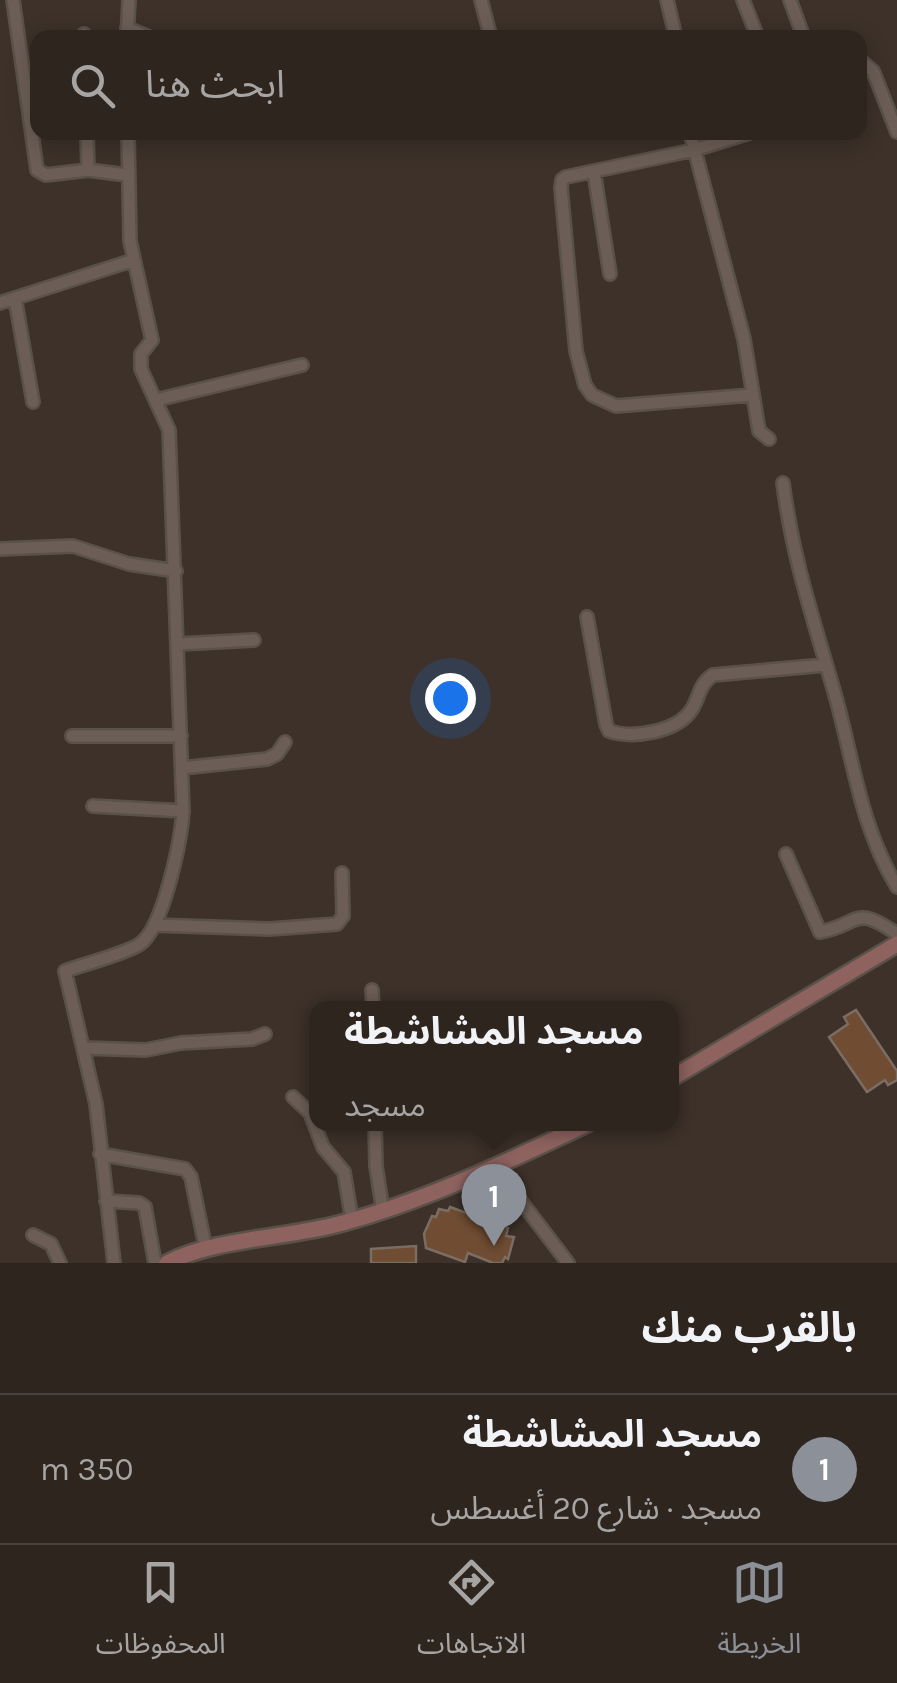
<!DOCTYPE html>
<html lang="ar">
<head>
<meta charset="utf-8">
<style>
  :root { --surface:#2e251f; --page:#3a312c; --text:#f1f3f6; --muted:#a7a5a4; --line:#49423d; --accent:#8c9099 }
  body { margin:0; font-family:Karla,"Noto Sans Arabic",sans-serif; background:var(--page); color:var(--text); direction:rtl }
  .you { position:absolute; left:450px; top:698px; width:35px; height:35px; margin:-25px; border:8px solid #fff; border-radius:50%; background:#1a73e8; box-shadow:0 0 0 15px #1a73e833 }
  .badge { display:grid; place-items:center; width:65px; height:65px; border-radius:50%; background:var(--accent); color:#fff; font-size:32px; font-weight:700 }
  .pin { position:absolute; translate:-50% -82px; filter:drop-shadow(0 2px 5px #0008) }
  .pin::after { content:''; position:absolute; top:52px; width:35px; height:30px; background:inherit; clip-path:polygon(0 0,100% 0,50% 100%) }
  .popup { position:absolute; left:309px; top:1001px; width:370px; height:130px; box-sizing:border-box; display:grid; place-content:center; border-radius:20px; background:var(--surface); filter:drop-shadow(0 2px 8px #0005); font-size:32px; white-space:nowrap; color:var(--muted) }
  .popup b { font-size:38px; color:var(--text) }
  .popup::after { content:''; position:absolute; left:50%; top:100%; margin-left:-20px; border:20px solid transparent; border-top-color:var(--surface) }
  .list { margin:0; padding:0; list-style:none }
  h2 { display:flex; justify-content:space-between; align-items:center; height:130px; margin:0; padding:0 40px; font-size:42px }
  h2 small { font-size:32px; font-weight:400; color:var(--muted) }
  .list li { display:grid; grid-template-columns:65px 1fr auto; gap:30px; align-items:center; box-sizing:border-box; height:150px; padding:0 40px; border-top:2px solid var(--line) }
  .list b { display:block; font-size:38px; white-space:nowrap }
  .list p { margin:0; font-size:32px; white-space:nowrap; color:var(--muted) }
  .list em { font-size:32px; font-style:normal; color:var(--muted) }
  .icon { flex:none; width:55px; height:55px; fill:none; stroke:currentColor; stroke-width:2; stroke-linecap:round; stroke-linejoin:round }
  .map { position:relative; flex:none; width:897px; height:1263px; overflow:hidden; direction:ltr }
  .search { position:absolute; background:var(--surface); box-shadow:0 5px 25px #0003; left:30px; right:30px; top:30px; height:110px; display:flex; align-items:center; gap:25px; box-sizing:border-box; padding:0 35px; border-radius:20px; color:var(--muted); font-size:38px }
  .sheet { height:280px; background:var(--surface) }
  nav { display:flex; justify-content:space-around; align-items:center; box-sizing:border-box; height:140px; border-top:2px solid var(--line); background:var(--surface); font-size:28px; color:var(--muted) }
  nav a { display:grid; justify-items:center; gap:5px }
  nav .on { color:var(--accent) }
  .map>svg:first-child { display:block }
</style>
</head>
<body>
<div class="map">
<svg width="897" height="1263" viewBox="0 0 897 1263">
  <rect width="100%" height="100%" fill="#3d3129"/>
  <path fill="#6f4c32" stroke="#7a6d64" stroke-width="2.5" d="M856 1010 897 1071V1080L888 1085 885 1080 867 1092 829 1037 848 1024 844 1017Z
    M450 1207 508 1228 506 1236 514 1237 508 1259 505 1257 502 1263H493L468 1253 465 1262 426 1248 424 1234 432 1216 436 1217 439 1209 448 1211Z
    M416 1246V1263H371V1249Z"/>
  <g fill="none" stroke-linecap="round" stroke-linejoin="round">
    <defs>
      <path id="street" d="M13 0 37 170 46 175 88 170 127 175
        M481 0 491 38
        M667 0 676 38
        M743 0 758 38
        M790 0 804 38
        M127 28 151 38
        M84 34V38
        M127 38 129 0
        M860 60 873 71 897 132
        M87 132 88 170
        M690 132 744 339 759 431 769 439
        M752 132 694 150 566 177 562 180 561 188 576 351 585 385 592 395 616 406 752 395
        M594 172 610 274
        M15 298 33 402
        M0 303 134 260
        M156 400 302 365
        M783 483C793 560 813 618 834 691 854 761 859 823 897 887
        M0 549 73 546 129 564 176 571
        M587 617 606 724 609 731C633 739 678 732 692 709 700 696 699 684 713 675L825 665
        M179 644 254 640
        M72 736H181
        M182 768 267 759 277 754 285 742
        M93 806 183 811
        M786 854 820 932C861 925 852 903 897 934
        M154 925 270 929 337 924 343 916 342 873
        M372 990 373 1008
        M83 1048 146 1050 181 1043 252 1039 265 1034
        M293 1097 310 1113 323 1147 344 1172 352 1220
        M375 1124 376 1166 383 1212
        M100 1154 185 1169 191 1177 206 1250
        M495 1167 568 1263
        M106 1201 139 1203 145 1207 155 1263
        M33 1235 51 1244 60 1263
        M114 1263 96 1104 65 971C84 964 125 954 140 944 164 927 181 839 183 811L169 430 141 369V354L152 340 130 241 128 132"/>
      <path id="secondary" d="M672 1078 897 944
        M167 1263C212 1239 287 1238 339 1224 425 1201 506 1162 587 1124"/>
    </defs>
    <use href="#street" stroke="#5a5149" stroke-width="16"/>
    <use href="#secondary" stroke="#5a5149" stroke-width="20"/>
    <use href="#street" stroke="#6c5e56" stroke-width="11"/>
    <use href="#secondary" stroke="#8d625f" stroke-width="15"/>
  </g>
</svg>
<div class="you"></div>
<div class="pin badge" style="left:494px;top:1246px">1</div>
<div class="popup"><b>مسجد المشاشطة</b>مسجد</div>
<div class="search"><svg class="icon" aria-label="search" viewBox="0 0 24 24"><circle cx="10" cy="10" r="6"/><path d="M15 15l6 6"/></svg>ابحث هنا</div>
</div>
<section class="sheet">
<h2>بالقرب منك<small></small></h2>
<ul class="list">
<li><span class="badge">1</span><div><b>مسجد المشاشطة</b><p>مسجد · شارع 20 أغسطس</p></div><em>350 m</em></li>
</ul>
</section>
<nav>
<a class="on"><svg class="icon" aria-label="map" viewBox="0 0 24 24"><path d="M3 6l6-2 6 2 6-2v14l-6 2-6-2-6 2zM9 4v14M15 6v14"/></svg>الخريطة</a>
<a><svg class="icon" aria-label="directions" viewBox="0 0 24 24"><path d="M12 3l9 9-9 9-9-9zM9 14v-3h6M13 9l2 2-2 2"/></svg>الاتجاهات</a>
<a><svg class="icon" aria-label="saved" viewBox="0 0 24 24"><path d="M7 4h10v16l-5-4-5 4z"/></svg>المحفوظات</a>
</nav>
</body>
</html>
